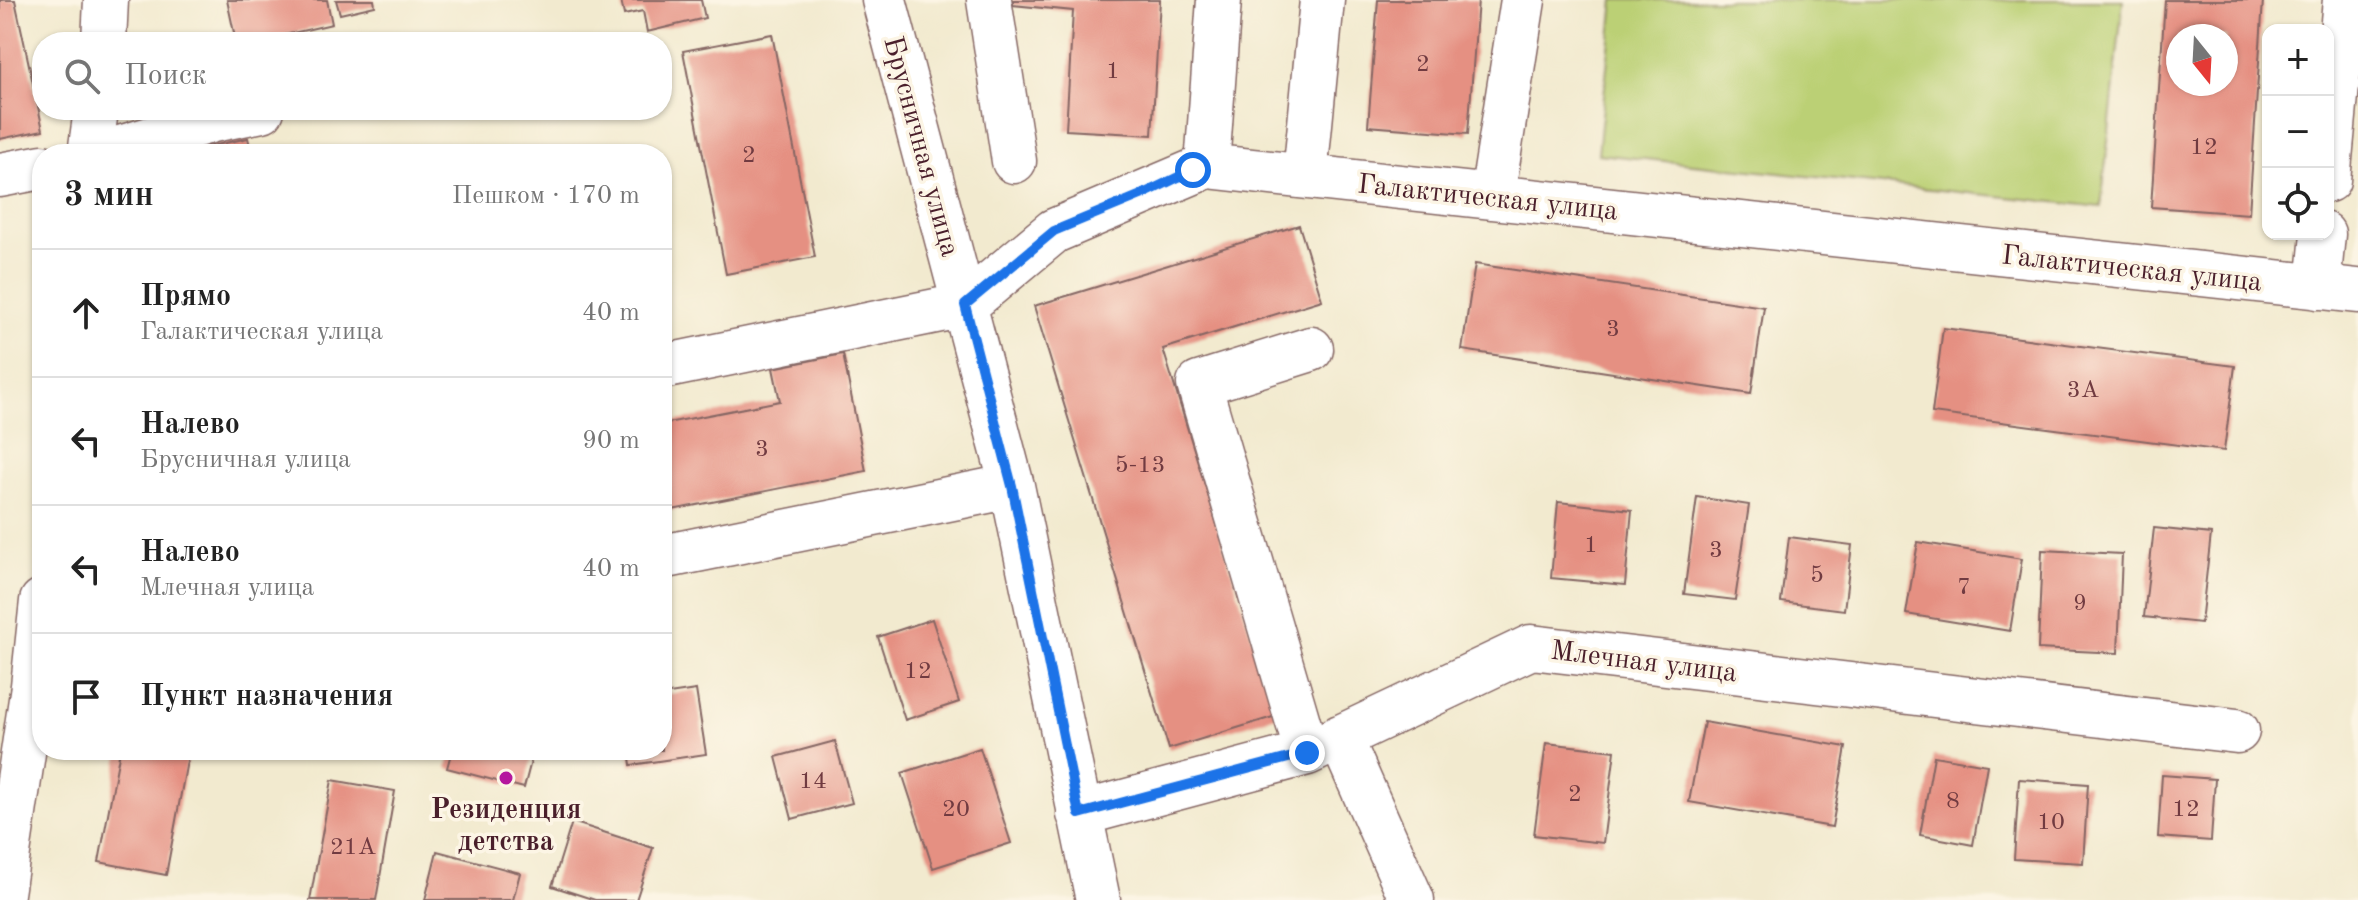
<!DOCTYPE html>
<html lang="ru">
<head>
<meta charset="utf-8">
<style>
  :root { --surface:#fff; --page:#f6f6f6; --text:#222; --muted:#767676; --line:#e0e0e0 }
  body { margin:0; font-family:"Old Standard TT",serif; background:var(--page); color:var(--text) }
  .controls { position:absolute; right:24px; top:24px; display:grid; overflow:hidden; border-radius:16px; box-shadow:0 2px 6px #0004 }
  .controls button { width:72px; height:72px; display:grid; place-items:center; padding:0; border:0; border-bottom:2px solid var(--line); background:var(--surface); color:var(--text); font:40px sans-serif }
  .compass { position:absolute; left:2166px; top:24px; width:72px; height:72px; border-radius:50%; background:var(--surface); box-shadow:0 2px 6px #0004; rotate:162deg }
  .stop { position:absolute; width:24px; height:24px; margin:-18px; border:6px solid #1a73e8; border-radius:50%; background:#fff }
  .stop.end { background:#1a73e8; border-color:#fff; box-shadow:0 2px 8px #0008 }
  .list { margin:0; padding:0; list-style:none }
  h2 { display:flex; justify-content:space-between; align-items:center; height:104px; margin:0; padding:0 32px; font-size:34px }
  h2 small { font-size:26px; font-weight:400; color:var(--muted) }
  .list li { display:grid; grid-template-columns:52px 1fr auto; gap:24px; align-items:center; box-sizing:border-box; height:128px; padding:0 32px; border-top:2px solid var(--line) }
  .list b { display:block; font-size:30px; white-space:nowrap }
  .list p { margin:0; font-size:26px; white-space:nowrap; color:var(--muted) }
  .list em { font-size:26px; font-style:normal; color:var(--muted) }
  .icon { flex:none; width:44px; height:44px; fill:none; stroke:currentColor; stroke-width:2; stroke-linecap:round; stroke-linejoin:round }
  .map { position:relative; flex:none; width:2358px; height:900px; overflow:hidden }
  .search { position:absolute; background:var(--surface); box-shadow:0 2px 6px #0004; left:32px; top:32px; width:640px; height:88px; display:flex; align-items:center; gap:20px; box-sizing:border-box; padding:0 28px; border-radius:32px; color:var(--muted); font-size:30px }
  .panel { position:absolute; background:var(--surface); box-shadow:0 2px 6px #0004; left:32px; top:144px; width:640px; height:616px; border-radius:32px }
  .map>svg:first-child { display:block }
</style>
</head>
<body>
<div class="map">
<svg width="2358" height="900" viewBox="0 0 2358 900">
  <rect width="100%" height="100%" fill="#fcf5e5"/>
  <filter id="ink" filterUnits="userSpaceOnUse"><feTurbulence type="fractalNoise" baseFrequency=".0125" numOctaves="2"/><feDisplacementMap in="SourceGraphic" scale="16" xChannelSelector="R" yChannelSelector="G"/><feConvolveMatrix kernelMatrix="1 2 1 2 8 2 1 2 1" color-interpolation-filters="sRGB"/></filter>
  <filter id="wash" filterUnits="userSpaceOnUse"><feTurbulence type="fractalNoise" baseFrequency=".006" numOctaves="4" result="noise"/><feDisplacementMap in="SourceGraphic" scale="32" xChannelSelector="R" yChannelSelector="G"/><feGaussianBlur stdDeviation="1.8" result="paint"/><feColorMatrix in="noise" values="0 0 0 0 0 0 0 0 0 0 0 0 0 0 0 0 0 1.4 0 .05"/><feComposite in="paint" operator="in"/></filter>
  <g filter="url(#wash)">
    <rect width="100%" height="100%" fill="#f2eacf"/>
    <path fill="#bbd074" stroke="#827850" stroke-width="2" d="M1614 0H2123L2101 207 1598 154Z"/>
    <g id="blocks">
      <path fill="#e59082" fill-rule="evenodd" d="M0 0H15L43 130 0 139Z
        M227 0H327L332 24 254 42H236Z
        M336 0H374L375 6 340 14Z
        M621 0H701L705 18 647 32 643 11 624 15Z
        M1013 0H1160L1152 135 1066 130 1073 11 1013 5Z
        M1378 0H1478L1468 134 1368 126Z
        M2165 0H2263L2249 214 2151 207ZM2178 36H2226V84H2178Z
        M772 34 815 257 726 274 683 51Z
        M248 138 252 154H180V153Z
        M1299 225 1322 300 1163 349 1276 716 1169 749 1034 306Z
        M1475 264 1764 307 1751 394 1462 350Z
        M1943 328 2235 366 2224 451 1932 413Z
        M843 354 866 471 662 512V424L780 401 773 368Z
        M1697 497 1749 505 1735 600 1684 594Z
        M1558 502 1632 510 1625 585 1551 578Z
        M2154 528 2211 534 2201 623 2144 617Z
        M1789 537 1852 545 1844 610 1781 602Z
        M1918 542 2022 559 2010 631 1906 614Z
        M2042 550 2122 554 2118 653 2038 649Z
        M932 619 959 702 905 720 878 637Z
        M696 690 706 754 631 765 629 750H662V695Z
        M1704 722 1846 747 1832 827 1689 802Z
        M835 741 852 803 792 819 776 757Z
        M1546 743 1615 751 1603 843 1534 835Z
        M980 748 1011 843 933 868 902 773Z
        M120 750H189L166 875 99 862Z
        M452 750H534L524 788 447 768Z
        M1934 756 1987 765 1973 845 1920 835Z
        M2162 775 2215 779 2211 841 2158 837Z
        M2019 779 2088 784 2083 863 2014 859Z
        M332 780 395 791 376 900H310Z
        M572 822 653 848 636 900H595L552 886Z
        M437 851 520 873 513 900H425Z"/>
    </g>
  </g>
  <g filter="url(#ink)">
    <use href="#blocks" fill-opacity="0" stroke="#856664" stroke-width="2"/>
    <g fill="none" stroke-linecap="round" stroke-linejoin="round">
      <defs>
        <path id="minor" d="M884 0 1012 486 1098 900
          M989 0 1014 161
          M104 42 106 0
          M90 154 96 110
          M100 154 213 120 262 110
          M1207 166 1219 0
          M0 175 42 167
          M1305 176 1322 0
          M2328 180 2345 0
          M1492 197 1523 0
          M2318 287 2323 234
          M662 367 965 305 1054 231 1207 166 2358 291
          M662 557 1012 486
          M1340 737 1412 900
          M1307 753 1199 384 1311 349
          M1079 814 1307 753 1531 647 2237 731
          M1 900 33 686 42 601"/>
      </defs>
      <use href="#minor" stroke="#856664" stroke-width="47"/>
      <use href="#minor" stroke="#fff" stroke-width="44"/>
    </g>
  </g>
  <g fill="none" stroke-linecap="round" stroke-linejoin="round" filter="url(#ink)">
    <path stroke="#1a73e8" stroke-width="10" d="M1193 170 1141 195 1054 231 965 305 1012 486 1079 814 1307 753"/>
  </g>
  <circle fill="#b5179e" stroke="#fcf5e5" stroke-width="3" cx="506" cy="778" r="8"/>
  <g text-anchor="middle" stroke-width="7" stroke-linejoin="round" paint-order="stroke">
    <g font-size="24" fill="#713b41">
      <text x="1423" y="71">2</text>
      <text x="1113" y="78">1</text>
      <text x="2204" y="154">12</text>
      <text x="749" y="162">2</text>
      <text x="1613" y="336">3</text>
      <text x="2083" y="397">3А</text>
      <text x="762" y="456">3</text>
      <text x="1140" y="472">5-13</text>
      <text x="1591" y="552">1</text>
      <text x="1716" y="557">3</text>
      <text x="1817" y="582">5</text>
      <text x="1964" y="594">7</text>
      <text x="2080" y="610">9</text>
      <text x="918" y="678">12</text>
      <text x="813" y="788">14</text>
      <text x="1575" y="801">2</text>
      <text x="1953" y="808">8</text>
      <text x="956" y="816">20</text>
      <text x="2186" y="816">12</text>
      <text x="2051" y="829">10</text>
      <text x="353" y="854">21А</text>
    </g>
    <g font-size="28" fill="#4a1f2b" stroke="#fcf5e5">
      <text transform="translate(923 146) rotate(75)" y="10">Брусничная улица</text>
      <text transform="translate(1488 196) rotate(6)" y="10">Галактическая улица</text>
      <text transform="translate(2132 267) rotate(6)" y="10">Галактическая улица</text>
      <text transform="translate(1644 660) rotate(7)" y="10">Млечная улица</text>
    </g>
    <g font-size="28" font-weight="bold" fill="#4a1f2b" stroke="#fcf5e5">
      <text x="506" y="818">Резиденция<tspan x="506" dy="32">детства</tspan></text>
    </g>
  </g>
</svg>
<div class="controls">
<button>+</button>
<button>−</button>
<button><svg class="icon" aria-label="locate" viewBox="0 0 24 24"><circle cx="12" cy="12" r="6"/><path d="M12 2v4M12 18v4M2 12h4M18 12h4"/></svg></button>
</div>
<svg class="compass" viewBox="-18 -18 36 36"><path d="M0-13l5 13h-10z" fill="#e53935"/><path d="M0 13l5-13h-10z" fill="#767676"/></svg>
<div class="stop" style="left:1193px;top:170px"></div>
<div class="stop end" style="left:1307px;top:753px"></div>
<div class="search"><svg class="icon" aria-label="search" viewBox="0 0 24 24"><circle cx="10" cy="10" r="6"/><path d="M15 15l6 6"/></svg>Поиск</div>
<section class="panel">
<h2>3 мин<small>Пешком · 170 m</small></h2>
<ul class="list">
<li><svg class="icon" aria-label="ahead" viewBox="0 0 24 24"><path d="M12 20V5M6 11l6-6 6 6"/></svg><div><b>Прямо</b><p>Галактическая улица</p></div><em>40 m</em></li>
<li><svg class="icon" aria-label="left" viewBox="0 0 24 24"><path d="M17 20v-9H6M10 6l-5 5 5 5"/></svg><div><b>Налево</b><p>Брусничная улица</p></div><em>90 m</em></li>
<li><svg class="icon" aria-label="left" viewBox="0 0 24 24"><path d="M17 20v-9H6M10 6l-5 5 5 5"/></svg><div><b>Налево</b><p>Млечная улица</p></div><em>40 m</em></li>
<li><svg class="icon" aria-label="arrive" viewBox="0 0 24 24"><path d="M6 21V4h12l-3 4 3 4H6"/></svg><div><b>Пункт назначения</b></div></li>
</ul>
</section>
</div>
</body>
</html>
